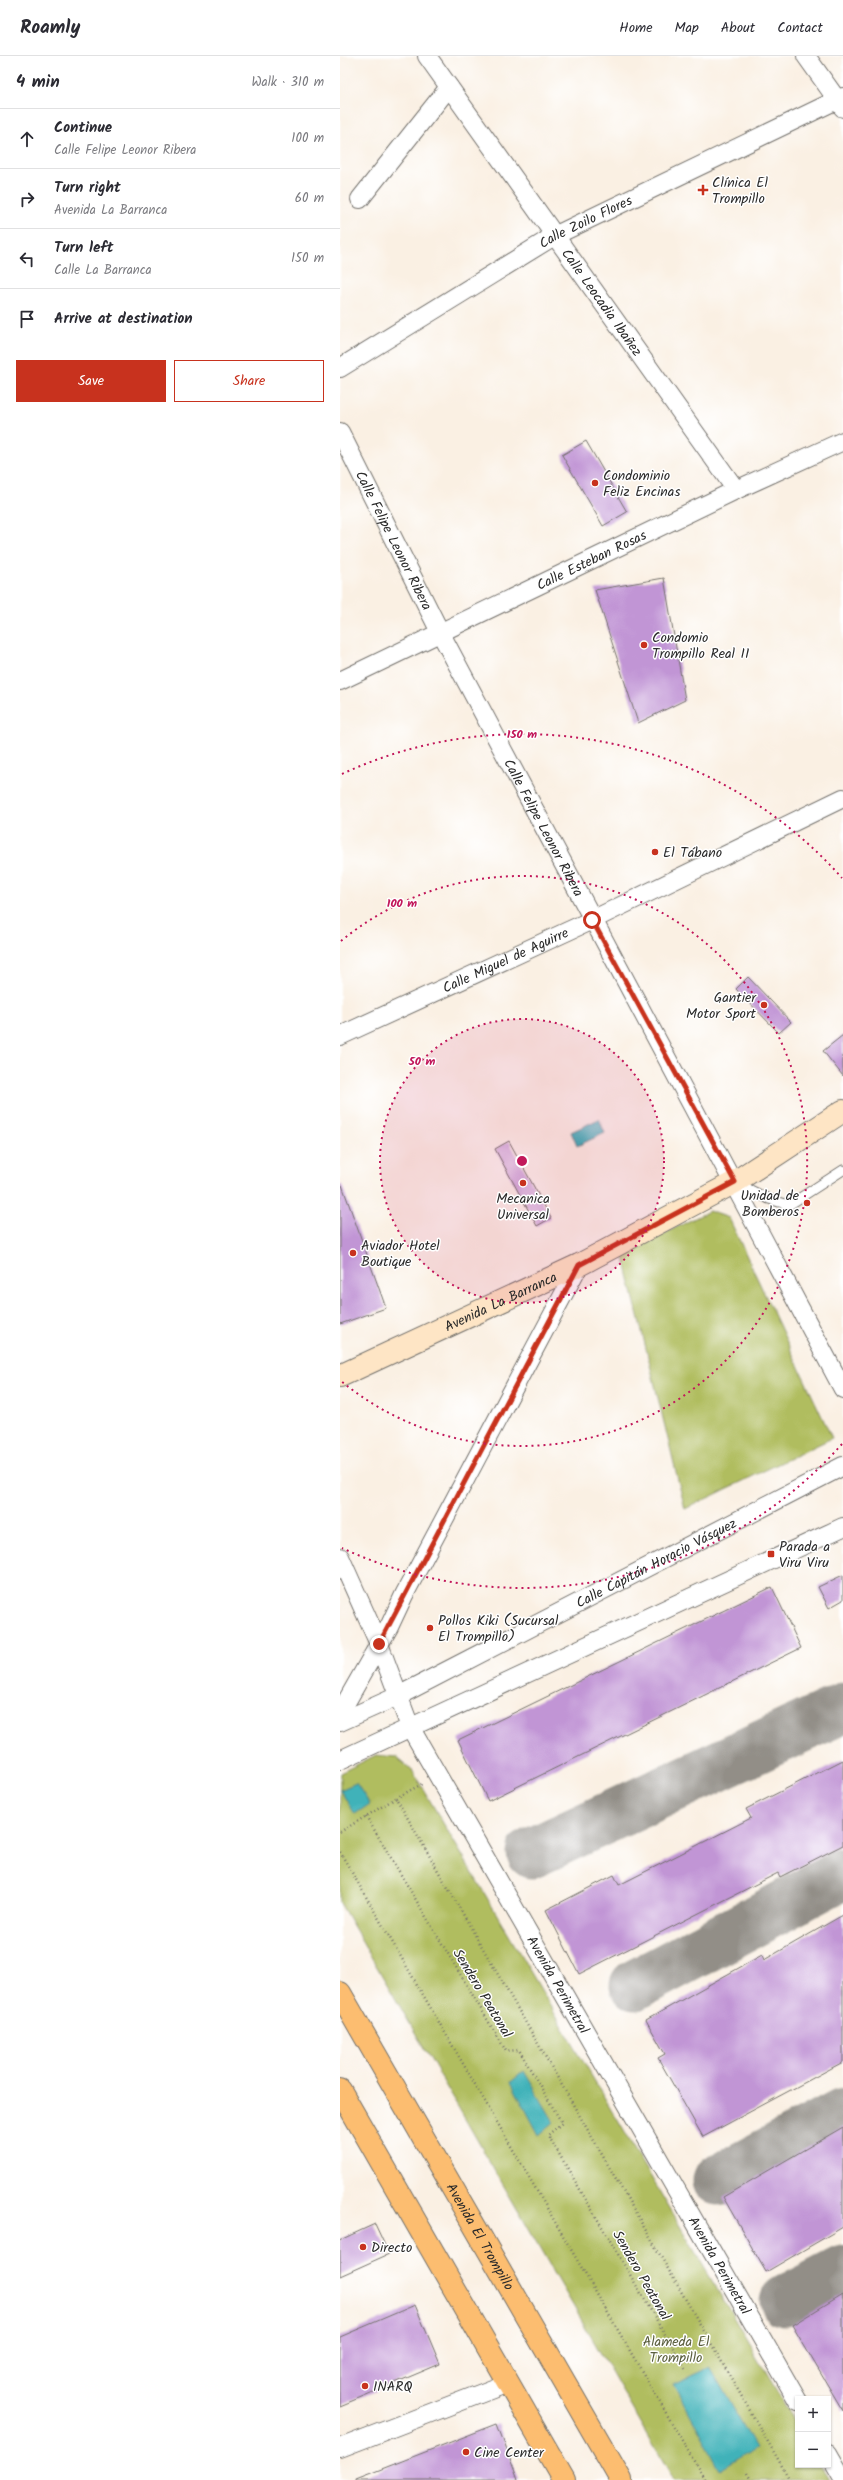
<!DOCTYPE html>
<html lang="en">
<head>
<meta charset="utf-8">
<style>
  :root { --surface:#fff; --page:#f2f2f3; --text:#2b2b33; --muted:#7c7c81; --line:#e1e1e2; --accent:#c8321e }
  body { margin:0; font-family:Kalam,sans-serif; background:var(--page); color:var(--text) }
  .controls { position:absolute; right:12px; bottom:12px; display:grid; overflow:hidden; border-radius:0px; box-shadow:0 1px 3px #0004 }
  .controls button { width:36px; height:36px; display:grid; place-items:center; padding:0; border:0; border-bottom:1px solid var(--line); background:var(--surface); color:var(--text); font:20px sans-serif }
  .stop { position:absolute; width:12px; height:12px; margin:-9px; border:3px solid #c8321e; border-radius:50%; background:#fff }
  .stop.end { background:#c8321e; border-color:#fff; box-shadow:0 1px 4px #0008 }
  .list { margin:0; padding:0; list-style:none }
  h2 { display:flex; justify-content:space-between; align-items:center; height:52px; margin:0; padding:0 16px; font-size:17px }
  h2 small { font-size:13px; font-weight:400; color:var(--muted) }
  .list li { display:grid; grid-template-columns:26px 1fr auto; gap:12px; align-items:center; box-sizing:border-box; height:60px; padding:0 16px; border-top:1px solid var(--line) }
  .list b { display:block; font-size:15px; white-space:nowrap }
  .list p { margin:0; font-size:13px; white-space:nowrap; color:var(--muted) }
  .list em { font-size:13px; font-style:normal; color:var(--muted) }
  .actions { display:flex; gap:8px; padding:12px 16px }
  .actions a { flex:1; padding:9px 0; border:1px solid var(--accent); border-radius:0px; text-align:center; font-size:14px; color:var(--accent) }
  .actions .main { background:var(--accent); color:#fff }
  .icon { flex:none; width:22px; height:22px; fill:none; stroke:currentColor; stroke-width:2; stroke-linecap:round; stroke-linejoin:round }
  .map { position:relative; flex:none; width:503px; height:2424px; overflow:hidden }
  header { display:flex; align-items:center; gap:24px; box-sizing:border-box; height:56px; padding:0 20px; background:var(--surface); border-bottom:1px solid var(--line) }
  header strong { font-size:19px }
  nav { display:flex; gap:22px; margin-inline-start:auto; font-size:14px }
  main { display:flex }
  aside { flex:1; background:var(--surface) }
  .map>svg:first-child { display:block }
</style>
</head>
<body>
<header>
<strong>Roamly</strong>
<nav><a>Home</a><a>Map</a><a>About</a><a>Contact</a></nav>
</header>
<main>
<aside>
<h2>4 min<small>Walk · 310 m</small></h2>
<ul class="list">
<li><svg class="icon" aria-label="ahead" viewBox="0 0 24 24"><path d="M12 20V5M6 11l6-6 6 6"/></svg><div><b>Continue</b><p>Calle Felipe Leonor Ribera</p></div><em>100 m</em></li>
<li><svg class="icon" aria-label="right" viewBox="0 0 24 24"><path d="M7 20v-9h11M14 6l5 5-5 5"/></svg><div><b>Turn right</b><p>Avenida La Barranca</p></div><em>60 m</em></li>
<li><svg class="icon" aria-label="left" viewBox="0 0 24 24"><path d="M17 20v-9H6M10 6l-5 5 5 5"/></svg><div><b>Turn left</b><p>Calle La Barranca</p></div><em>150 m</em></li>
<li><svg class="icon" aria-label="arrive" viewBox="0 0 24 24"><path d="M6 21V4h12l-3 4 3 4H6"/></svg><div><b>Arrive at destination</b></div></li>
</ul>
<div class="actions"><a class="main">Save</a><a>Share</a></div>
</aside>
<div class="map">
<svg width="503" height="2424" viewBox="0 0 503 2424">
  <rect width="100%" height="100%" fill="#fff"/>
  <filter id="ink" filterUnits="userSpaceOnUse"><feTurbulence type="fractalNoise" baseFrequency=".025" numOctaves="2"/><feDisplacementMap in="SourceGraphic" scale="8" xChannelSelector="R" yChannelSelector="G"/><feConvolveMatrix kernelMatrix="1 2 1 2 8 2 1 2 1" color-interpolation-filters="sRGB"/></filter>
  <filter id="wash" filterUnits="userSpaceOnUse"><feTurbulence type="fractalNoise" baseFrequency=".012" numOctaves="4" result="noise"/><feDisplacementMap in="SourceGraphic" scale="16" xChannelSelector="R" yChannelSelector="G"/><feGaussianBlur stdDeviation="0.9" result="paint"/><feColorMatrix in="noise" values="0 0 0 0 0 0 0 0 0 0 0 0 0 0 0 0 0 1.4 0 .05"/><feComposite in="paint" operator="in"/></filter>
  <g filter="url(#wash)">
    <rect width="100%" height="100%" fill="#faf0e3"/>
    <path fill="#b0bd5f" stroke="#6e7445" d="M369 1155 389 1162 492 1382 345 1453 283 1198Z
      M36 1699 56 1701 72 1714 458 2371V2409H480L489 2424H334L0 1847V1717Z"/>
    <path fill="#41b2b9" stroke="#366e72" d="M259 1063 265 1077 237 1090 231 1076Z
      M16 1727 30 1748 15 1758 0 1734Z
      M184 2015 214 2066 199 2079 171 2026Z
      M370 2311 416 2392 380 2414 334 2328Z"/>
    <g fill="none" stroke-linecap="round" stroke-linejoin="round">
      <path stroke="#928e87" stroke-width="51" d="M192 1797 503 1652
        M295 1929 503 1818
        M378 2124 503 2057
        M445 2245 503 2215"/>
    </g>
    <g id="blocks">
      <path fill="#c195d5" d="M246 385 287 456 263 470 222 399Z
        M324 522 345 644 298 667 255 534Z
        M408 921 451 966 439 977 396 933Z
        M503 979V1020L483 995Z
        M169 1085 211 1162 197 1170 155 1093Z
        M0 1129H2L46 1252 0 1268Z
        M503 1519V1544L489 1552 478 1531Z
        M432 1531 461 1592 148 1745 118 1684Z
        M503 1704V1789L440 1821 438 1817 239 1918 206 1854 274 1819 279 1829 354 1791 411 1762 406 1753Z
        M503 1859V2006L363 2081 318 2002 325 1998 306 1964 422 1899 424 1904Z
        M503 2071V2171L426 2216 383 2141Z
        M35 2168 49 2198 0 2220V2184Z
        M503 2238V2355L452 2269Z
        M75 2249 100 2308 0 2350V2281Z
        M157 2368 178 2424H16V2423Z"/>
    </g>
  </g>
  <g filter="url(#ink)">
    <use href="#blocks" fill-opacity="0" stroke="#73706b" stroke-width="1"/>
    <g fill="none" stroke-linecap="round" stroke-linejoin="round">
      <defs>
        <path id="lane" d="M396 1127 429 1143 449 1149 503 1114"/>
        <g id="street">
          <path id="s1" d="M87 0 396 434"/>
          <path d="M466 0 503 52"/>
          <path d="M20 143 109 31"/>
          <path id="s2" d="M0 312 214 180 503 41"/>
          <path id="s3" d="M0 376 101 578 503 1333"/>
          <path id="s4" d="M0 625 396 434 503 385"/>
          <path id="s5" d="M0 980 252 864 503 742"/>
          <path id="s6" d="M0 1501 39 1588 70 1671 458 2345"/>
          <path d="M0 1657 49 1571 64 1539 239 1209"/>
          <path id="s7" d="M0 1666 60 1639 503 1410"/>
          <path d="M0 1704 503 1471"/>
          <path d="M0 2392 168 2327"/>
          <path d="M488 2397 503 2423"/>
        </g>
        <g id="secondary">
          <path id="s8" d="M0 1320 239 1209 395 1126 503 1055"/>
        </g>
        <g id="primary">
          <path id="s9" d="M0 1937 281 2424"/>
          <path d="M0 2034 224 2424"/>
        </g>
      </defs>
      <use href="#lane" stroke="#73706b" stroke-width="11"/>
      <use href="#street" stroke="#73706b" stroke-width="20"/>
      <use href="#secondary" stroke="#73706b" stroke-width="24"/>
      <use href="#primary" stroke="#73706b" stroke-width="24"/>
      <path stroke="#73706b" stroke-width="2.5" stroke-dasharray="1 3" stroke-linecap="butt" d="M56 1742 82 1728
        M26 1760 166 1995 179 1994 222 2067 208 2079 346 2314
        M0 1776 56 1742 450 2424
        M0 1796 365 2424
        M407 2417 411 2424"/>
      <use href="#lane" stroke="#fff" stroke-width="9"/>
      <use href="#street" stroke="#fff" stroke-width="18"/>
      <use href="#secondary" stroke="#fee5c5" stroke-width="22"/>
      <use href="#primary" stroke="#fcbd6f" stroke-width="22"/>
    </g>
  </g>
  <g fill="none" stroke-linecap="round" stroke-linejoin="round" filter="url(#ink)">
    <path stroke="#c8321e" stroke-width="5" d="M39 1588 239 1209 395 1126 252 864"/>
  </g>
  <circle cx="182" cy="1105" r="142" fill="#c2185b" fill-opacity=".12"/>
  <g fill="none" stroke="#c2185b" stroke-width="2" stroke-dasharray="2 4">
    <circle cx="182" cy="1105" r="142"/>
    <path d="M1 885A285 285 0 1 1 1 1325"/>
    <path d="M502 1388A427 427 0 0 1 2 1492M2 718A427 427 0 0 1 502 822"/>
  </g>
  <g fill="#c8321e" stroke="#fff" stroke-width="1.5">
    <path d="M361 128h4v4h4v4h-4v4h-4v-4h-4v-4h4z"/>
    <circle cx="255" cy="427" r="4"/>
    <circle cx="304" cy="589" r="4"/>
    <circle cx="315" cy="796" r="4"/>
    <circle cx="424" cy="949" r="4"/>
    <circle cx="183" cy="1127" r="4"/>
    <circle cx="467" cy="1147" r="4"/>
    <circle cx="13" cy="1197" r="4"/>
    <rect x="427" y="1494" width="8" height="8" rx="2"/>
    <circle cx="90" cy="1572" r="4"/>
    <circle cx="23" cy="2191" r="4"/>
    <circle cx="25" cy="2330" r="4"/>
    <circle cx="126" cy="2396" r="4"/>
  </g>
  <g text-anchor="middle" stroke-width="3" stroke-linejoin="round" paint-order="stroke">
    <g font-size="14" fill="#2b2b2b" stroke="#fff" text-anchor="start">
      <text x="372" y="131">Clínica El<tspan x="372" dy="16">Trompillo</tspan></text>
      <text x="263" y="424">Condominio<tspan x="263" dy="16">Feliz Encinas</tspan></text>
      <text x="312" y="586">Condomio<tspan x="312" dy="16">Trompillo Real II</tspan></text>
      <text x="323" y="801">El Tábano</text>
      <text x="416" y="946" text-anchor="end">Gantier<tspan x="416" dy="16">Motor Sport</tspan></text>
      <text x="459" y="1144" text-anchor="end">Unidad de<tspan x="459" dy="16">Bomberos</tspan></text>
      <text x="183" y="1147" text-anchor="middle">Mecanica<tspan x="183" dy="16">Universal</tspan></text>
      <text x="21" y="1194">Aviador Hotel<tspan x="21" dy="16">Boutique</tspan></text>
      <text x="439" y="1495">Parada a<tspan x="439" dy="16">Viru Viru</tspan></text>
      <text x="98" y="1569">Pollos Kiki (Sucursal<tspan x="98" dy="16">El Trompillo)</tspan></text>
      <text x="31" y="2196">Directo</text>
      <text x="33" y="2335">INARQ</text>
      <text x="134" y="2401">Cine Center</text>
    </g>
    <g font-size="14" fill="#2b2b2b" stroke="#fff">
      <text dy="5" stroke="none"><textPath href="#s2" startOffset="286">Calle Zoilo Flores</textPath></text>
      <text dy="5" stroke="none"><textPath href="#s1" startOffset="302">Calle Leocadia Ibañez</textPath></text>
      <text dy="5" stroke="none"><textPath href="#s3" startOffset="121">Calle Felipe Leonor Ribera</textPath></text>
      <text dy="5" stroke="none"><textPath href="#s4" startOffset="279">Calle Esteban Rosas</textPath></text>
      <text dy="5" stroke="none"><textPath href="#s3" startOffset="445">Calle Felipe Leonor Ribera</textPath></text>
      <text dy="5" stroke="none"><textPath href="#s5" startOffset="182">Calle Miguel de Aguirre</textPath></text>
      <text dy="5" stroke="none"><textPath href="#s8" startOffset="177">Avenida La Barranca</textPath></text>
      <text dy="5" stroke="none"><textPath href="#s7" startOffset="354">Calle Capitán Horacio Vásquez</textPath></text>
      <text dy="5" stroke="none"><textPath href="#s6" startOffset="481">Avenida Perimetral</textPath></text>
      <text transform="translate(143 1937) rotate(59)" y="5">Sendero Peatonal</text>
      <text dy="5" stroke="none"><textPath href="#s9" startOffset="281">Avenida El Trompillo</textPath></text>
      <text dy="5" stroke="none"><textPath href="#s6" startOffset="805">Avenida Perimetral</textPath></text>
      <text transform="translate(302 2219) rotate(60)" y="5">Sendero Peatonal</text>
    </g>
    <g font-size="14" fill="#5a5e3d" stroke="#fff">
      <text x="336" y="2290">Alameda El<tspan x="336" dy="16">Trompillo</tspan></text>
    </g>
  </g>
  <circle cx="182" cy="1105" r="6" fill="#c2185b" stroke="#fff" stroke-width="2"/>
  <g font-size="12" text-anchor="middle" font-weight="bold" fill="#c2185b" stroke="#fff" stroke-width="3" stroke-linejoin="round" paint-order="stroke">
    <text x="182" y="682">150 m</text>
    <text x="62" y="851">100 m</text>
    <text x="82" y="1009">50 m</text>
  </g>
</svg>
<div class="controls">
<button>+</button>
<button>−</button>
</div>
<div class="stop" style="left:252px;top:864px"></div>
<div class="stop end" style="left:39px;top:1588px"></div>
</div>
</main>
</body>
</html>
